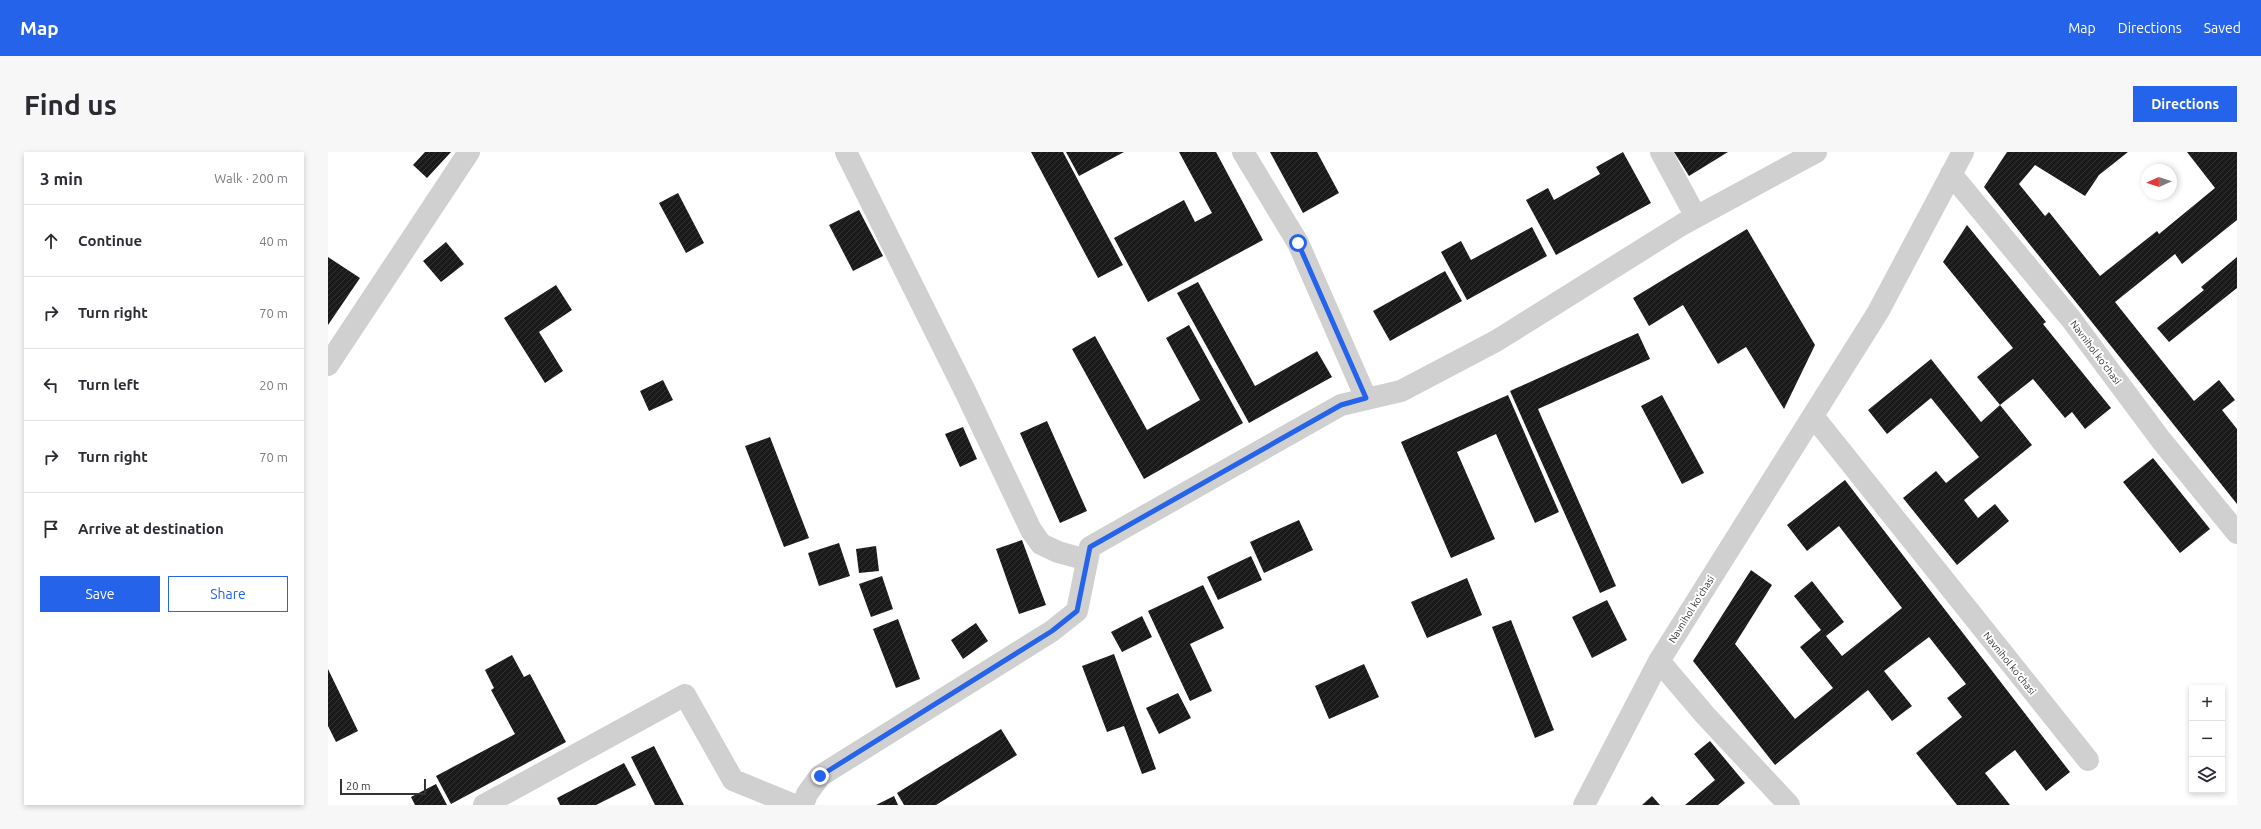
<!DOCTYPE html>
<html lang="en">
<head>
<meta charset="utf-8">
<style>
  :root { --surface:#fff; --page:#f7f7f7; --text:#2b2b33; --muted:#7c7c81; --line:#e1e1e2; --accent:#2563eb }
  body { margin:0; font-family:Ubuntu,sans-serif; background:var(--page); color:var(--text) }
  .controls { position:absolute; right:12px; bottom:12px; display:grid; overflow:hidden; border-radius:0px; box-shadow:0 2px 6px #0003 }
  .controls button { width:36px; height:36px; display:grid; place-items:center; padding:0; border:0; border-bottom:1px solid var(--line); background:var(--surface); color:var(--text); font:20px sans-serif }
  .compass { position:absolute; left:1813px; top:12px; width:36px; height:36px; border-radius:50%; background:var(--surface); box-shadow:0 2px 6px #0003; rotate:267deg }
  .scale { position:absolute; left:12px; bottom:10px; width:86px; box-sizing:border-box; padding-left:4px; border:2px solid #333; border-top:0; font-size:11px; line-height:14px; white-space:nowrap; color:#333; -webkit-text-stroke:3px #fff; paint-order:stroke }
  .stop { position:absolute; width:12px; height:12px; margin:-9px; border:3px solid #2563eb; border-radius:50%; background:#fff }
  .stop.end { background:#2563eb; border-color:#fff; box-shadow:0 1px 4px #0008 }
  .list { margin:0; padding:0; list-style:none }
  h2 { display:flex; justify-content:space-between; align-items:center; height:52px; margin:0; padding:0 16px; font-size:17px }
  h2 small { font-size:13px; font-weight:400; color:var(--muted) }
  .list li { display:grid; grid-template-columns:26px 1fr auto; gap:12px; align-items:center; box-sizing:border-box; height:72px; padding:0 16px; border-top:1px solid var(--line) }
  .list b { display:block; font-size:15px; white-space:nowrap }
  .list em { font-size:13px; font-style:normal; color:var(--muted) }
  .actions { display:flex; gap:8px; padding:12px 16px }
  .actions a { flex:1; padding:9px 0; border:1px solid var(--accent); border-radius:0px; text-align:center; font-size:14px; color:var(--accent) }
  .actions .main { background:var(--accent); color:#fff }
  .icon { flex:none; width:22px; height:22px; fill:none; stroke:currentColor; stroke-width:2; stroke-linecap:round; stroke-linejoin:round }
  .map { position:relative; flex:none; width:1909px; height:653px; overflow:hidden; border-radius:0px }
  header { display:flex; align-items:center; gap:24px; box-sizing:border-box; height:56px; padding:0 20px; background:var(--accent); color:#fff }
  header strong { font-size:19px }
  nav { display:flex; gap:22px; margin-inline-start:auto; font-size:14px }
  .intro { display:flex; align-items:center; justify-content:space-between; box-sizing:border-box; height:96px; padding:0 24px }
  h1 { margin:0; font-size:28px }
  .button { padding:10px 18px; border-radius:0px; background:var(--accent); color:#fff; font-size:14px; font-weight:700 }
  main { display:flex; gap:24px; padding:0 24px }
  aside { flex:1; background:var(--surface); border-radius:0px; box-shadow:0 2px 6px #0003 }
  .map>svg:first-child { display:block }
</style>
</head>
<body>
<header>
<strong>Map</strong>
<nav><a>Map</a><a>Directions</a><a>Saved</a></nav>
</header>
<div class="intro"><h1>Find us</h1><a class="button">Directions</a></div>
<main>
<aside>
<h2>3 min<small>Walk · 200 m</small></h2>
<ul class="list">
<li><svg class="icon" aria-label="ahead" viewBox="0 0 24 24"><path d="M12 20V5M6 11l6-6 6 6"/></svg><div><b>Continue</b></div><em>40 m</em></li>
<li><svg class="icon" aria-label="right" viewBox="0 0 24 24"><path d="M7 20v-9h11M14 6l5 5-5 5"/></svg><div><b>Turn right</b></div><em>70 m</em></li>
<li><svg class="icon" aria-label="left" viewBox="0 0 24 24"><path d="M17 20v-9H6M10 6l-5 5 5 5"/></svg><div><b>Turn left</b></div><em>20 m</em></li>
<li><svg class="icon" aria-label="right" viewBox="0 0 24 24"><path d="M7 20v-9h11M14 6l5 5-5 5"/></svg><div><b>Turn right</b></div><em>70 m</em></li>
<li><svg class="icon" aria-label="arrive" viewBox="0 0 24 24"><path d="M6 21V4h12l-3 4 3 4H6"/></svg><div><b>Arrive at destination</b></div></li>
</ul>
<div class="actions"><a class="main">Save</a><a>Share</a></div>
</aside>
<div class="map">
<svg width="1909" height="653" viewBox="0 0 1909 653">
  <defs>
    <pattern id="building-hatch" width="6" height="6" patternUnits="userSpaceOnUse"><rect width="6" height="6" fill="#1a1a1a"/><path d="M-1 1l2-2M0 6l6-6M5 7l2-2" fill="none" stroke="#333"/></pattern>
  </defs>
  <rect width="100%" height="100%" fill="#fff"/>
  <path fill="url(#building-hatch)" d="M97 0H123L99 26 85 13Z
    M703 0H735L795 113 770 126Z
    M738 0H796L751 24Z
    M851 0H888L935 88 820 150 786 86 856 48 867 70 884 61Z
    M942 0H989L1011 41 975 61Z
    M1295 0 1323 51 1228 103 1198 48 1220 36 1226 48 1272 22 1268 15Z
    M1346 0H1400L1361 24Z
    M1679 0H1800L1771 23 1757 44 1707 13 1691 32 1717 64 1721 60 1772 124 1829 79 1831 82 1887 36 1859 0H1909V68L1854 112 1847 102 1787 150 1866 249 1891 228 1907 248 1894 258 1909 277V352L1656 35Z
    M350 41 376 91 358 101 331 51Z
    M531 58 555 104 525 119 501 73Z
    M1639 73 1718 170 1715 172 1783 256 1757 277 1744 260 1737 266 1705 227 1672 253 1649 225 1685 196 1615 110Z
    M1204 75 1219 104 1139 148 1113 100 1133 89 1143 108Z
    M1419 77 1487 193 1456 257 1418 195 1390 212 1355 153 1321 174 1305 146Z
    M118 90 136 112 113 130 95 109Z
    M0 105 32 126 0 173Z
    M1909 105V136L1841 190 1829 176 1876 138 1873 135Z
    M1117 119 1134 149 1062 189 1045 159Z
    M870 130 927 234 989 199 1004 225 921 271 849 141Z
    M228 133 244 158 211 180 235 219 217 231 176 166Z
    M861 173 915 271 816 327 744 197 767 184 819 278 872 248 838 186Z
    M1310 181 1322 207 1210 257 1288 434 1272 441 1182 239Z
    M1603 207 1653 270 1672 253 1704 293 1636 348 1650 366 1667 352 1681 369 1629 413 1575 346 1608 319 1618 331 1651 305 1603 246 1559 282 1540 258Z
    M335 228 345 248 321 259 312 239Z
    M1180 243 1231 360 1207 371 1168 282 1129 300 1167 387 1123 406 1073 290Z
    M1334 243 1376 321 1354 332 1313 254Z
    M719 269 759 359 732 371 692 281Z
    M635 275 649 307 632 315 617 282Z
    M442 285 481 386 456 395 417 294Z
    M1825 306 1882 377 1852 401 1795 330Z
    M1517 328 1742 620 1718 639 1687 598 1657 621 1682 653H1629L1588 601 1634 565 1619 546 1638 532 1601 485 1556 519 1584 554 1564 569 1540 538 1447 613 1365 509 1423 418 1444 433 1407 492 1467 567 1505 536 1472 495 1493 478 1466 444 1484 429 1516 470 1498 484 1514 504 1574 456 1511 374 1479 399 1459 373Z
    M971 368 985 398 936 421 922 390Z
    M694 388 718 453 691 462 668 397Z
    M511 391 522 424 491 434 480 401Z
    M548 394 551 419 531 421 528 397Z
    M923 404 934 428 890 448 879 425Z
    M554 424 565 457 543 465 531 432Z
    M1139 426 1154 463 1099 486 1083 450Z
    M875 433 896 476 862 492 884 539 862 549 820 459Z
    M1279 448 1299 488 1264 506 1244 465Z
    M814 464 824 485 794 500 783 480Z
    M570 467 592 527 568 536 545 477Z
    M1183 468 1226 578 1207 586 1164 475Z
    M648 471 660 489 635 507 623 488Z
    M786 502 828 617 814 622 796 574 779 580 754 514Z
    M184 503 196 525 202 522 238 590 123 652 108 624 187 582 163 538 166 536 157 518Z
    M1036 512 1051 545 1001 567 987 534Z
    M0 517 30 579 8 590 0 574Z
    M850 541 863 566 831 582 818 556Z
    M673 577 689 603 608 653H576L569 641Z
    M1382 589 1417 631 1390 653H1357L1387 628 1366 602Z
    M326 594 356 653H327L303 605Z
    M296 611 308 633 268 653H232L229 646Z
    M108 632 119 653H87L83 645Z
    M566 644 570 653H548Z
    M1324 644 1332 653H1314Z"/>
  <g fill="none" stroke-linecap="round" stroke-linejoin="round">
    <path stroke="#d0d0d0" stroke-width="22" d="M518 0 638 241 703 378 713 392 730 400 759 408
      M915 0 970 91 1038 246
      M1333 0 1368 65
      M1623 22 1743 167 1833 288 1909 381
      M0 213 141 0
      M1485 264 1760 608
      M1331 509 1377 563 1461 653
      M156 653 357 543 405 628 466 653
      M475 653 479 642 492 624 724 479 749 459 762 395 1013 253 1073 239 1168 189 1355 72 1488 0
      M1256 653 1331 509 1550 160 1635 0"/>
  </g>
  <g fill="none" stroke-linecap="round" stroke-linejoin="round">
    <path stroke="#2563eb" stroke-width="5" d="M492 624 724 479 749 459 762 395 1013 253 1038 246 970 91"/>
  </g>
  <g text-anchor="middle" stroke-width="4" stroke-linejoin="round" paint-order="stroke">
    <g font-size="10" fill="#333" stroke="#fff">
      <text transform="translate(1768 200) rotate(53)" y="4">Navnihol koʻchasi</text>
      <text transform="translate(1363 457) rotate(-58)" y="4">Navnihol koʻchasi</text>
      <text transform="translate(1682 511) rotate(51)" y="4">Navnihol koʻchasi</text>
    </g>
  </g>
</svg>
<div class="controls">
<button>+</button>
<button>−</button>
<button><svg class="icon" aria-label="layers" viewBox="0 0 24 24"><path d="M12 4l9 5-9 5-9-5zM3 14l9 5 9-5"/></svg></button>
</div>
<svg class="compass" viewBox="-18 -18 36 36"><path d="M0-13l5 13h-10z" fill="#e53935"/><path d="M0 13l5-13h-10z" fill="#7c7c81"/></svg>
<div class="scale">20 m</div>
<div class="stop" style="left:970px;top:91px"></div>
<div class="stop end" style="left:492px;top:624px"></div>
</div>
</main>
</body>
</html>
